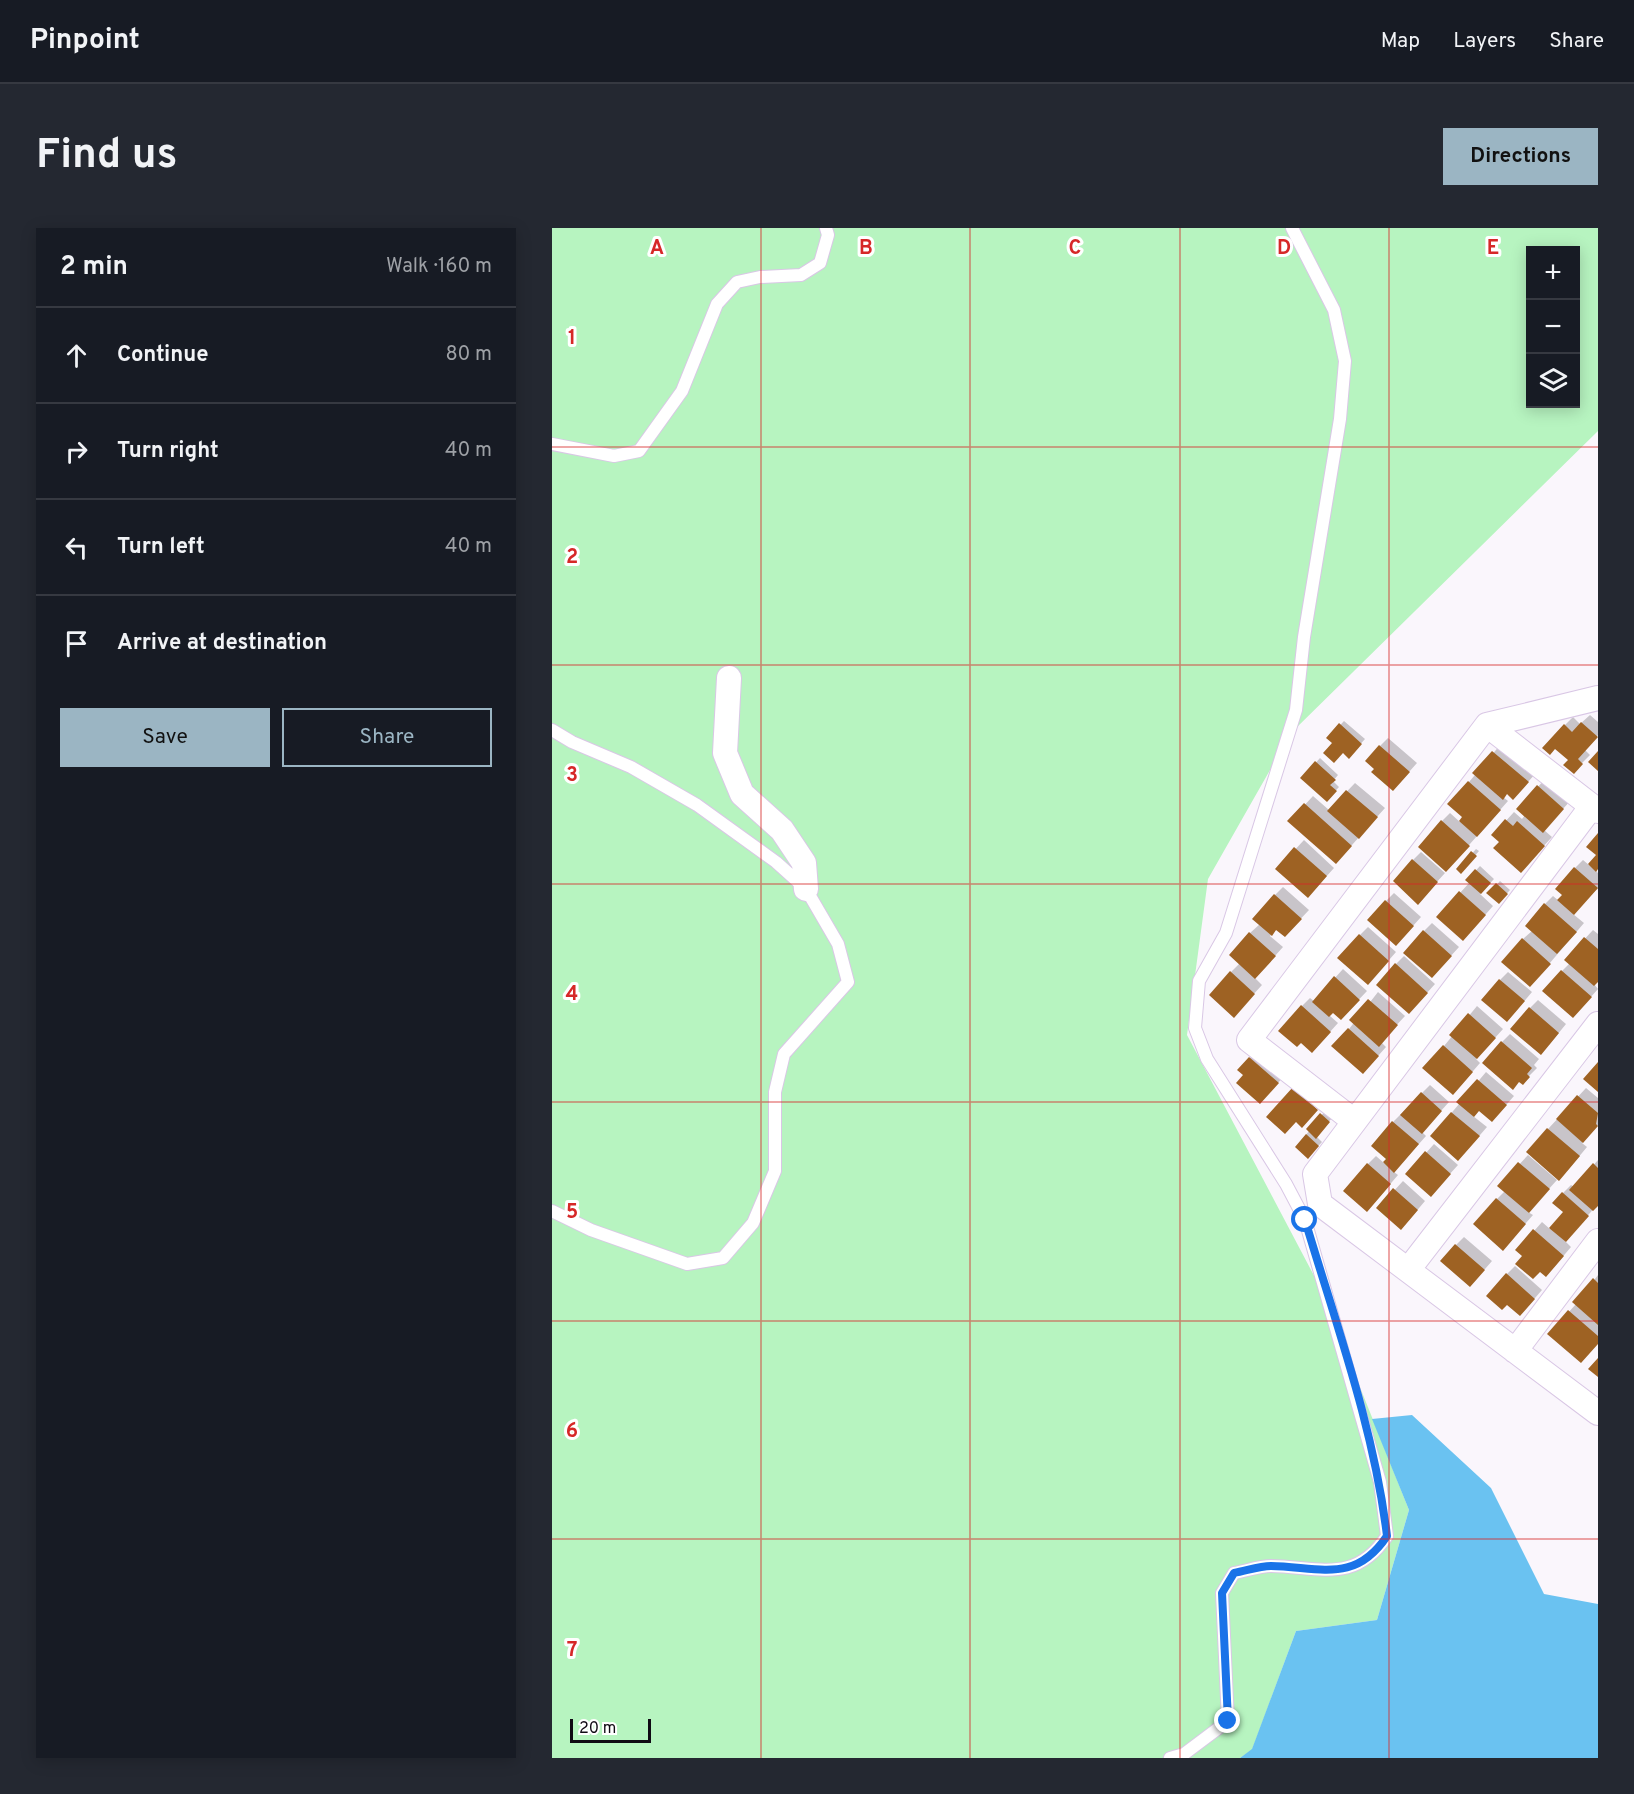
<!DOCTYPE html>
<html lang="en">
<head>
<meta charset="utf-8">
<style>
  :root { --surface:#171b24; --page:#242831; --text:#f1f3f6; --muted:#9ea1a6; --line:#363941; --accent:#9bb5c3 }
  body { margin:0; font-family:Overpass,sans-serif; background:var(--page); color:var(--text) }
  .controls { position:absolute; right:18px; top:18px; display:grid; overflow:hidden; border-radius:0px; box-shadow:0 3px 15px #0003 }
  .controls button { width:54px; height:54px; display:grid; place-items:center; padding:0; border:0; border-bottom:2px solid var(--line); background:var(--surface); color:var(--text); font:30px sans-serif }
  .scale { position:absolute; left:18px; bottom:15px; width:81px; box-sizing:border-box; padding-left:6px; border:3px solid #100a14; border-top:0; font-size:16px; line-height:21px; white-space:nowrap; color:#100a14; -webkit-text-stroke:4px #fff; paint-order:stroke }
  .stop { position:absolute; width:18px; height:18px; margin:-14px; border:4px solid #1a73e8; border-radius:50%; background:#fff }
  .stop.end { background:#1a73e8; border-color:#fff; box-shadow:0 2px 6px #0008 }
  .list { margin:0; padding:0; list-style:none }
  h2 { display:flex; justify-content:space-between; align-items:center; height:78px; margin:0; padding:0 24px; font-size:26px }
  h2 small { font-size:20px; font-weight:400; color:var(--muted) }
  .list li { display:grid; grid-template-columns:39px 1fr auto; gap:18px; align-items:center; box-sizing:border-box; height:96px; padding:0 24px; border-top:2px solid var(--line) }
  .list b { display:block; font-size:22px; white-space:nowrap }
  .list em { font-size:20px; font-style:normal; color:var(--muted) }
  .actions { display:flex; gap:12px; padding:18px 24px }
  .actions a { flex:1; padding:14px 0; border:2px solid var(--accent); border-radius:0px; text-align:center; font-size:21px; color:var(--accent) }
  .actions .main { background:var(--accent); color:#111 }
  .icon { flex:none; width:33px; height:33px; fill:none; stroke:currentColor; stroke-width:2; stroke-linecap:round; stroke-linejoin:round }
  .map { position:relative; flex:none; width:1046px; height:1530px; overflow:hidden; border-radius:0px }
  header { display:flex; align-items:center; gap:36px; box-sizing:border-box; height:84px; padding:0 30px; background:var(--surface); border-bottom:2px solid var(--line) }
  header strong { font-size:28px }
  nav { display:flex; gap:33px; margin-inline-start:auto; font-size:21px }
  .intro { display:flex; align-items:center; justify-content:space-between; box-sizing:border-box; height:144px; padding:0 36px }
  h1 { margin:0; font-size:42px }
  .button { padding:15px 27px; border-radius:0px; background:var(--accent); color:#111; font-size:21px; font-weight:700 }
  main { display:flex; gap:36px; padding:0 36px }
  aside { flex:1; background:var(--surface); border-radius:0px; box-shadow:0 3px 15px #0003 }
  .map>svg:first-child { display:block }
</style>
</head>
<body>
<header>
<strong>Pinpoint</strong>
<nav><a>Map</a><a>Layers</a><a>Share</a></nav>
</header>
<div class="intro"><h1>Find us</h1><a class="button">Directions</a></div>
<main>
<aside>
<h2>2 min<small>Walk · 160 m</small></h2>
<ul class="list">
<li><svg class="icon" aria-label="ahead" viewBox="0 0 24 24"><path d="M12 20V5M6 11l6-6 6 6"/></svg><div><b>Continue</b></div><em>80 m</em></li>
<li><svg class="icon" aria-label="right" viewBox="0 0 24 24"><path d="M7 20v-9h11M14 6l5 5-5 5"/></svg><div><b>Turn right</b></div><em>40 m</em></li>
<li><svg class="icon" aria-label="left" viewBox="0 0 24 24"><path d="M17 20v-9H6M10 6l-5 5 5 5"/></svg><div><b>Turn left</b></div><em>40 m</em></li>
<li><svg class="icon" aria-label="arrive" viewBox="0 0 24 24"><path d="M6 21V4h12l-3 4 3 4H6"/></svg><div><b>Arrive at destination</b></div></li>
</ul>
<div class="actions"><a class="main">Save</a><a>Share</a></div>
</aside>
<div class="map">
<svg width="1046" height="1530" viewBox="0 0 1046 1530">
  <rect width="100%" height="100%" fill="#faf6fc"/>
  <path fill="#b7f4c0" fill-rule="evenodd" d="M0 0H1046V203L739 505 656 651 635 807 768 1059 857 1282 825 1392 744 1403 700 1522 688 1530H0ZM978 22H1023V176H978Z"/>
  <path fill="#6ac2f1" d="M860 1187 939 1260 992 1366 1046 1376V1530H688L700 1521 744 1403 825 1392 857 1282 820 1191Z"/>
  <path fill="#0003" d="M1038 487 1046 494V507L1033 522 1038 527 1021 544 1013 497 1021 489 1028 496Z
    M792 493 813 511 797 529 776 510Z
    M836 510 865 535 849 553 828 518Z
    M949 516 984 545 969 562 956 565 951 569 956 573 902 634 890 593 898 585 908 594 912 589 917 554Z
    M768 530 786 547 781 553 787 559 775 572 750 550Z
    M994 550 1019 572 992 602 1000 609 977 634 941 607 962 584 970 591 973 587 966 581Z
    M803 555 833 580 792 626 738 593 761 568 777 582Z
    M752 612 782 640 764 660 725 641Z
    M924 621 927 623 909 644 906 641Z
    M869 624 893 645 874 666 861 632Z
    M1046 627 1043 642 1046 645V660L1021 686 1032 695 986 749 971 711 980 703 993 676 1001 668 1007 673 1012 667 1005 661 1023 640 1031 632 1037 637Z
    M928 638 942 651 928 666 941 678 919 703 886 689 918 654 915 652Z
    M948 653 958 662 947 674 937 665Z
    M731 659 757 682 741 699 725 701 718 708 731 719 703 750 710 757 690 779 679 744 688 735 698 705 708 696 723 667Z
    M842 665 869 689 852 708 834 673Z
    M880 695 907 719 888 740 872 703Z
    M816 699 844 724 824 747 808 707Z
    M1041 702 1046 706V752L1042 756 1046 761 1029 780 1010 743 1018 735 1014 731Z
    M852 728 883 756 865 776 844 736Z
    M791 741 815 763 797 782 781 783 777 787 786 795 768 815 750 778 758 770 762 773Z
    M956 744 980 764 963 784 948 752Z
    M826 764 853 788 829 814 834 819 819 836 797 801Z
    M986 772 1014 796 997 817 978 780Z
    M925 778 951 801 924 831 928 835 909 857 892 818Z
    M958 806 987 831 982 837 985 840 970 855 950 814Z
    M706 822 734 846 716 866 693 847 698 830Z
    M934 844 962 868 948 884 927 881 921 888 935 899 914 923 880 908Z
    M878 857 897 874 870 904 874 908 842 944 846 947 823 974 816 936 824 928 832 935 836 931 841 894Z
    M1034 860 1046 870V897L1030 915 1035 919 1015 943 996 901Z
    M773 883 781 889 764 908 770 914 756 929 745 918Z
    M882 916 906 937 887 958 855 946Z
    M976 927 1005 952 976 984 981 987 959 1012 945 971 953 963 947 958Z
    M1046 932V976L1013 1013 1019 1019 1002 1039 972 1028 965 1022 990 994 998 1001 1013 984 1011 965 1019 957 1022 959Z
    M851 953 873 973 857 992 826 980Z
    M912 1009 940 1033 926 1049 904 1017Z
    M963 1038 990 1062 976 1078 955 1046Z
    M1046 1047V1115L997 1106 1024 1076Z"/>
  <path fill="#9e6223" d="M1029 494 1046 509 1026 531 1031 536 1022 546 1011 537 1016 532 1003 521 998 527 990 520 1012 496 1020 504Z
    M787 495 810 516 797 531 791 525 782 535 771 525 780 515 774 510Z
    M827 517 858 544 841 563 819 544 822 541 813 533Z
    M940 523 977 554 961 572 955 566 951 572 920 545Z
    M1046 523V543L1036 534Z
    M763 533 784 552 778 557 785 563 775 574 748 550Z
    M916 553 949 582 925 609 907 593 910 589 895 576Z
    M985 557 1012 581 991 605 964 581Z
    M794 562 826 589 807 611 775 583Z
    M752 575 800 618 784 636 735 593Z
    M953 591 961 598 965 593 993 618 969 645 941 620 947 614 939 607Z
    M889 592 918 618 894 644 866 619Z
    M1046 605V641L1044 644 1036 636 1044 627 1034 619Z
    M742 619 775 648 756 670 723 641Z
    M919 623 925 628 909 646 904 641Z
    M860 631 886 654 866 677 841 653Z
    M1022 639 1046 660 1022 687 1005 672 1010 667 1003 661Z
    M923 641 939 655 929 666 913 652Z
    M944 655 956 666 947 676 934 665Z
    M907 663 934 687 911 713 884 689Z
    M722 666 750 691 733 709 724 702 720 708 700 691Z
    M833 672 862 698 844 718 815 692Z
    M992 675 1025 704 1005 726 973 698Z
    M871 702 900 728 880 750 851 725Z
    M697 704 724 728 703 751 677 727Z
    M807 706 837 733 816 757 785 730Z
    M1032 709 1046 721V754L1042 758 1012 732Z
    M970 710 999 736 978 759 949 734Z
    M843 735 876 765 857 786 824 757Z
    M1009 742 1040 769 1021 790 990 763Z
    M678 743 703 766 682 790 657 767Z
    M782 748 808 772 789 792 781 785 777 789 760 774Z
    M947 751 973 773 955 794 929 772Z
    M816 771 846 797 827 819 797 792Z
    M749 777 779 804 760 825 749 815 745 819 726 803Z
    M977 779 1007 805 989 827 958 801Z
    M916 785 944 810 925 831 897 807Z
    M796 800 827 828 811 846 779 818Z
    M949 813 980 840 975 846 978 849 971 857 967 854 961 862 930 835Z
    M891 817 921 844 901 867 870 840Z
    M697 829 727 855 708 876 684 855 691 847 685 842Z
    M1046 834V864L1031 851Z
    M925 851 955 877 940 894 927 883 922 889 904 874Z
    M741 859 766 882 750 900 744 894 733 906 714 889Z
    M869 864 890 883 870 906 848 887Z
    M1025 867 1046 885 1044 896 1046 898 1031 915 1004 891Z
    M899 884 928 908 906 933 878 908Z
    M768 885 778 894 764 911 754 901Z
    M840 893 867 916 842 945 831 934 834 931 819 918Z
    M995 900 1028 928 1007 953 974 924Z
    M754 906 767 918 756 931 743 919Z
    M873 923 899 946 879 969 853 946Z
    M966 934 998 961 977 985 945 958Z
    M815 935 839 956 815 984 791 963Z
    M1041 935 1046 940V978L1041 983 1017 962Z
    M841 960 866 982 849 1002 824 980Z
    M1010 964 1037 988 1014 1014 997 1000 1011 984 1000 975Z
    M944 970 974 996 951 1023 921 996Z
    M981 1001 1012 1028 994 1049 988 1044 981 1051 963 1036 970 1028 963 1022Z
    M903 1016 933 1042 918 1059 888 1033Z
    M954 1045 983 1071 968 1088 955 1077 950 1082 934 1068Z
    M1041 1050 1046 1055V1097L1020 1074Z
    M1016 1082 1046 1108V1116L1029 1135 995 1106Z
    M1046 1130V1149L1036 1141Z"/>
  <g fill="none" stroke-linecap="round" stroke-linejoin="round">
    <defs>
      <path id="service" d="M0 216 62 228 87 223 130 163 165 76 185 54 208 49 249 47 268 35 276 7 274 0
        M0 502 20 514 79 539 145 577 224 634 254 661 286 716 296 754 232 826 223 864V943L201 995 171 1030 135 1036 39 1002 0 983
        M618 1530 632 1526 676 1493 670 1365 682 1345C694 1343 707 1338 719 1338 768 1339 803 1356 835 1308L828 1254 753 992 734 956 655 831 643 800 647 753 674 705 744 482 752 409 788 191 793 133 782 82 740 0"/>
      <path id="minor" d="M177 450 173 525 190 566 230 602 252 635 254 661
        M935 497 1046 583
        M1040 578 763 946 768 976 1046 1185
        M802 893 697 812 935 497 1046 470
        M856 1042 1046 796
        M963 1123 1046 1013"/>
    </defs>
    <use href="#service" stroke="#d9c7e5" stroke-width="14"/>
    <use href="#minor" stroke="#d9c7e5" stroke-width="26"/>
    <use href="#service" stroke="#fff" stroke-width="12"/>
    <use href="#minor" stroke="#fff" stroke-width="24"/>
  </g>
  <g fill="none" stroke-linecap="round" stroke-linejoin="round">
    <path stroke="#1a73e8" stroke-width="8" d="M676 1493 670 1365 682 1345C694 1343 707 1338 719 1338 768 1339 803 1356 835 1308 822 1200 784 1096 753 992"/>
  </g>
  <path fill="none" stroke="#d62828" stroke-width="1.5" stroke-opacity="0.55" d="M209 0V1530M418 0V1530M628 0V1530M837 0V1530M0 219H1046M0 437H1046M0 656H1046M0 874H1046M0 1093H1046M0 1311H1046"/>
  <g font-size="20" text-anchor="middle" font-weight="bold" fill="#d62828" stroke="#fff" stroke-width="6" stroke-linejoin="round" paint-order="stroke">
    <text x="105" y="26">A</text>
    <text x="314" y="26">B</text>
    <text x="523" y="26">C</text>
    <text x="732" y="26">D</text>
    <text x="941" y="26">E</text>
    <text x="20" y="116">1</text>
    <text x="20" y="335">2</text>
    <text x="20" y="553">3</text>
    <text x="20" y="772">4</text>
    <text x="20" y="990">5</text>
    <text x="20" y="1209">6</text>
    <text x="20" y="1428">7</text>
  </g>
</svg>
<div class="controls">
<button>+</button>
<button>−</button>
<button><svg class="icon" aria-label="layers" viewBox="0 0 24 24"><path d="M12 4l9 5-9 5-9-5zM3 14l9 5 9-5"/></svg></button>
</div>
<div class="scale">20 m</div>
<div class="stop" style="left:753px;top:992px"></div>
<div class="stop end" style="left:676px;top:1493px"></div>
</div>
</main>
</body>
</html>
